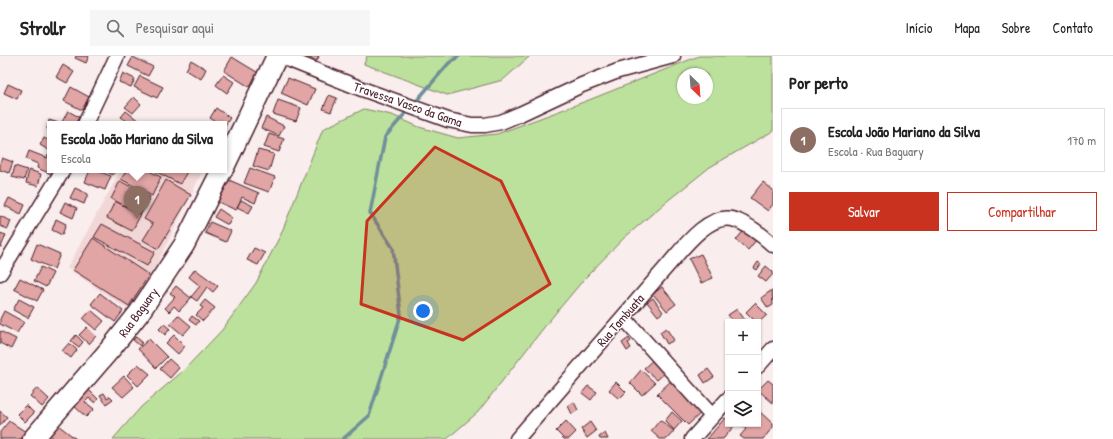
<!DOCTYPE html>
<html lang="pt">
<head>
<meta charset="utf-8">
<style>
  :root { --surface:#fff; --page:#f6f6f6; --text:#222; --muted:#767676; --line:#e0e0e0; --accent:#c8321e }
  body { margin:0; font-family:"Patrick Hand",sans-serif; background:var(--page); color:var(--text) }
  .controls { position:absolute; right:12px; bottom:12px; display:grid; overflow:hidden; border-radius:0px; box-shadow:0 1px 3px #0004 }
  .controls button { width:36px; height:36px; display:grid; place-items:center; padding:0; border:0; border-bottom:1px solid var(--line); background:var(--surface); color:var(--text); font:20px sans-serif }
  .compass { position:absolute; left:677px; top:12px; width:36px; height:36px; border-radius:50%; background:var(--surface); box-shadow:0 1px 3px #0004; rotate:155deg }
  .you { position:absolute; left:423px; top:255px; width:14px; height:14px; margin:-10px; border:3px solid #fff; border-radius:50%; background:#1a73e8; box-shadow:0 0 0 6px #1a73e833 }
  .badge { display:grid; place-items:center; width:26px; height:26px; border-radius:50%; background:var(--accent); color:#fff; font-size:13px; font-weight:700 }
  .pin { position:absolute; translate:-50% -33px; filter:drop-shadow(0 1px 2px #0008) }
  .pin::after { content:''; position:absolute; top:21px; width:14px; height:12px; background:inherit; clip-path:polygon(0 0,100% 0,50% 100%) }
  .popup { position:absolute; left:47px; top:65px; width:180px; height:52px; box-sizing:border-box; display:grid; place-content:center; border-radius:0px; background:var(--surface); filter:drop-shadow(0 1px 3px #0005); font-size:13px; white-space:nowrap; color:var(--muted) }
  .popup b { font-size:15px; color:var(--text) }
  .popup::after { content:''; position:absolute; left:50%; top:100%; margin-left:-8px; border:8px solid transparent; border-top-color:var(--surface) }
  .list { margin:0; padding:0; list-style:none }
  h2 { display:flex; justify-content:space-between; align-items:center; height:52px; margin:0; padding:0 16px; font-size:17px }
  h2 small { font-size:13px; font-weight:400; color:var(--muted) }
  .list li { display:grid; grid-template-columns:26px 1fr auto; gap:12px; align-items:center; box-sizing:border-box; height:64px; margin:0 8px 8px; padding:0 8px; border:1px solid var(--line); border-radius:0px }
  .list b { display:block; font-size:15px; white-space:nowrap }
  .list p { margin:0; font-size:13px; white-space:nowrap; color:var(--muted) }
  .list em { font-size:13px; font-style:normal; color:var(--muted) }
  .actions { display:flex; gap:8px; padding:12px 16px }
  .actions a { flex:1; padding:9px 0; border:1px solid var(--accent); border-radius:0px; text-align:center; font-size:14px; color:var(--accent) }
  .actions .main { background:var(--accent); color:#fff }
  .icon { flex:none; width:22px; height:22px; fill:none; stroke:currentColor; stroke-width:2; stroke-linecap:round; stroke-linejoin:round }
  .map { position:relative; flex:none; width:773px; height:383px; overflow:hidden }
  header { display:flex; align-items:center; gap:24px; box-sizing:border-box; height:56px; padding:0 20px; background:var(--surface); border-bottom:1px solid var(--line) }
  header strong { font-size:19px }
  nav { display:flex; gap:22px; margin-inline-start:auto; font-size:14px }
  .search { width:280px; height:36px; background:var(--page); display:flex; align-items:center; gap:10px; box-sizing:border-box; padding:0 14px; border-radius:0px; color:var(--muted); font-size:15px }
  main { display:flex }
  aside { flex:1; background:var(--surface) }
  .map>svg:first-child { display:block }
</style>
</head>
<body>
<header>
<strong>Strollr</strong>
<div class="search"><svg class="icon" aria-label="search" viewBox="0 0 24 24"><circle cx="10" cy="10" r="6"/><path d="M15 15l6 6"/></svg>Pesquisar aqui</div>
<nav><a>Início</a><a>Mapa</a><a>Sobre</a><a>Contato</a></nav>
</header>
<main>
<div class="map">
<svg width="773" height="383" viewBox="0 0 773 383">
  <rect width="100%" height="100%" fill="#f9eded"/>
  <filter id="ink" filterUnits="userSpaceOnUse"><feTurbulence type="fractalNoise" baseFrequency=".025" numOctaves="2"/><feDisplacementMap in="SourceGraphic" scale="8" xChannelSelector="R" yChannelSelector="G"/><feConvolveMatrix kernelMatrix="1 2 1 2 8 2 1 2 1" color-interpolation-filters="sRGB"/></filter>
  <g filter="url(#ink)">
    <path fill="#f2d7d7" d="M121 114H203L133 257 67 212Z"/>
    <path fill="#bce19c" stroke="#838064" fill-rule="evenodd" d="M367 0H530L503 24 447 39 364 8Z
      M699 0H773V75L710 111 666 146 624 182 585 222 549 265 478 356 447 383H113L141 351 183 315 222 274 256 227 281 178 323 73 364 53 392 59 419 71 458 82 497 78 589 44ZM683 18H707V42H683Z"/>
    <g fill="none" stroke-linecap="round" stroke-linejoin="round">
      <path stroke="#708f99" stroke-width="3.5" d="M413 49 449 7 459 0
        M343 383 369 360 401 259 393 192 370 157 385 81 409 53"/>
    </g>
    <path fill="#e0a5a4" stroke="#4a1f2b" d="M76 0H89L86 7 75 2Z
      M305 0H319L317 5Z
      M133 1 153 11 148 20 128 10Z
      M232 1 260 18 251 32 224 15Z
      M191 4 206 13 201 23 186 14Z
      M63 9 74 16 67 27 56 21Z
      M123 17 135 23 131 31 119 26Z
      M223 19 234 26 227 37 216 29Z
      M140 20 163 31 157 42 134 31Z
      M288 22 315 33 308 49 281 37Z
      M8 28 21 34 17 43 4 37Z
      M71 31 89 41 82 54 64 45Z
      M329 39 337 42 331 56 323 53Z
      M134 41 141 48 133 57 125 51Z
      M278 44 301 52 296 65 273 58Z
      M216 52 230 62 224 71V68H219L210 62Z
      M68 55 79 61 75 68H66L62 66Z
      M126 55 139 65 137 68H131L121 61Z
      M266 61 284 70 279 80 261 72Z
      M49 64 62 68H50V74L47 73Z
      M269 78 284 83 279 96 264 91Z
      M44 82 50 85V95L40 89Z
      M258 94 274 98 269 115 253 110Z
      M29 95 47 102 48 99 50 100V114H53L51 118 37 112 38 108 26 103Z
      M2 102 13 106 9 117 0 114V107Z
      M15 110 27 114 24 124 12 121Z
      M250 112 275 121 269 136 244 127Z
      M29 114 41 118 38 130 26 127Z
      M90 114H95L111 120 105 134 85 126Z
      M104 114H116L113 119Z
      M127 114H147L161 121 152 140 121 123Z
      M153 114H188L180 128Z
      M166 124 191 139 158 193 143 184 153 168 144 163Z
      M229 124 259 137 255 147 242 141 236 154 218 146Z
      M120 125 150 141 141 158 111 143Z
      M763 126 773 134V148L768 155 750 142Z
      M75 132 88 138 84 148 70 142Z
      M9 142 25 149 21 158 5 150Z
      M241 144 253 150 249 157 237 151Z
      M115 145 141 158 132 175 107 162Z
      M65 146 77 152 73 162 60 156Z
      M219 153 232 162 228 169 214 161Z
      M0 160 11 165 8 173 0 170Z
      M56 163 66 168 62 179 52 174Z
      M210 166 231 175 226 186 205 177Z
      M102 168 155 196 147 210 94 181Z
      M745 173 757 183 748 194 736 184Z
      M0 177 6 179 1 191H0Z
      M93 182 149 219 129 250 73 214Z
      M37 188 60 198 54 213 31 203Z
      M254 192 265 197 258 209 247 204Z
      M701 198 713 222 701 227 689 203Z
      M758 206 761 208 757 214 754 212Z
      M766 210 773 216V218L766 226 758 220Z
      M41 211 53 217 46 231 34 225Z
      M195 213 218 230 213 236 207 231 197 245 191 241 200 230 189 221Z
      M20 222 43 234 37 245 14 233Z
      M176 230 191 242 179 255 174 250 169 256 165 252 175 241 170 237Z
      M662 231 676 248 667 255 653 238Z
      M772 234 773 249 768 252 761 242Z
      M100 237 123 255 115 266 91 248Z
      M653 242 663 256 658 260 647 246Z
      M19 243 34 251 28 262 13 254Z
      M205 244 215 252 203 265 196 259 203 252 200 250Z
      M755 247 767 259 758 267V266H756L746 256Z
      M737 253 745 264 743 266H734L728 259Z
      M91 254 104 265 96 274 83 263Z
      M4 255 24 266 17 277 0 268V263Z
      M178 259 191 270 183 279 170 268Z
      M192 260 199 265 196 269 189 264Z
      M164 268 170 273 165 279 159 273Z
      M87 271 96 280 89 288 79 279Z
      M666 272 674 284 667 288 660 276Z
      M0 275 16 283 11 293 0 287Z
      M76 279 83 286 79 291 71 285Z
      M174 279 185 290 178 298 166 287Z
      M136 281 142 286 140 290 133 284Z
      M629 282 631 285 628 287 631 292 627 295 622 287Z
      M149 283 167 301 156 312 138 293Z
      M69 287 77 294 71 302 62 295Z
      M655 302 667 315 657 324 644 312Z
      M169 303 179 312 170 322 160 313Z
      M138 308 150 318 138 330 127 319Z
      M708 313 714 321 705 327 700 319Z
      M641 314 655 327 642 339 630 327Z
      M124 320 134 331 123 341 112 331Z
      M673 323 704 354 688 369 657 338Z
      M768 324 773 328V347L758 334Z
      M616 326 626 336 619 343 609 334Z
      M588 330 597 336 591 344 582 337Z
      M37 332 49 343 42 351 30 340Z
      M89 334 98 343 95 347 89 342 85 346 94 353 86 361 73 349Z
      M104 337 107 342 110 340 113 343 106 348 100 339Z
      M574 346 578 354 572 358 568 350Z
      M26 349 34 357 25 366 17 358Z
      M758 354 773 368V371L763 383H744L740 380 746 373 740 368H758Z
      M0 355 7 361 0 370Z
      M672 356 682 365 674 374 665 365Z
      M725 362 728 365V368H731L734 370 723 383H707Z
      M660 364 674 375 667 383H660L651 375Z
      M9 365 26 376 21 383H0V376Z
      M566 365 576 376 569 383H564L556 375Z
      M590 366 596 375 587 382 581 373Z
      M58 369 76 383H55L50 379Z
      M605 377 608 383H600L599 381Z"/>
    <g fill="none" stroke-linecap="round" stroke-linejoin="round">
      <defs>
        <path id="street" d="M280 0 362 33 448 64 472 69H485L501 66 520 58 582 29 618 15 673 0
          M85 68 117 0
          M0 217 63 114
          M623 261 712 360
          M758 310 773 293
          M517 383 669 208C683 192 708 158 732 163 745 166 763 180 773 189
          M692 383 728 343"/>
        <path id="secondary" d="M224 111 277 0
          M33 383 112 291 139 257 184 189 222 114"/>
      </defs>
      <use href="#street" stroke="#4a1f2b" stroke-width="17"/>
      <use href="#secondary" stroke="#4a1f2b" stroke-width="23"/>
      <use href="#street" stroke="#fff" stroke-width="14"/>
      <use href="#secondary" stroke="#fff" stroke-width="20"/>
    </g>
  </g>
  <path fill="#c8321e" fill-opacity="0.2" stroke="#c8321e" stroke-width="3" stroke-linejoin="round" d="M435 91 501 125 550 228 463 284 361 248 367 165Z"/>
  <g text-anchor="middle" stroke-width="3" stroke-linejoin="round" paint-order="stroke">
    <g font-size="13" fill="#4a1f2b" stroke="#fff">
      <text transform="translate(408 48) rotate(19)" y="5">Travessa Vasco da Gama</text>
      <text transform="translate(138 256) rotate(-54)" y="5">Rua Baguary</text>
      <text transform="translate(620 264) rotate(-49)" y="5">Rua Tambuata</text>
    </g>
  </g>
</svg>
<div class="controls">
<button>+</button>
<button>−</button>
<button><svg class="icon" aria-label="layers" viewBox="0 0 24 24"><path d="M12 4l9 5-9 5-9-5zM3 14l9 5 9-5"/></svg></button>
</div>
<svg class="compass" viewBox="-18 -18 36 36"><path d="M0-13l5 13h-10z" fill="#e53935"/><path d="M0 13l5-13h-10z" fill="#767676"/></svg>
<div class="you"></div>
<div class="pin badge" style="left:137px;top:163px;background:#8d6e63">1</div>
<div class="popup"><b>Escola João Mariano da Silva</b>Escola</div>
</div>
<aside>
<h2>Por perto<small></small></h2>
<ul class="list">
<li><span class="badge" style="background:#8d6e63">1</span><div><b>Escola João Mariano da Silva</b><p>Escola · Rua Baguary</p></div><em>170 m</em></li>
</ul>
<div class="actions"><a class="main">Salvar</a><a>Compartilhar</a></div>
</aside>
</main>
</body>
</html>
